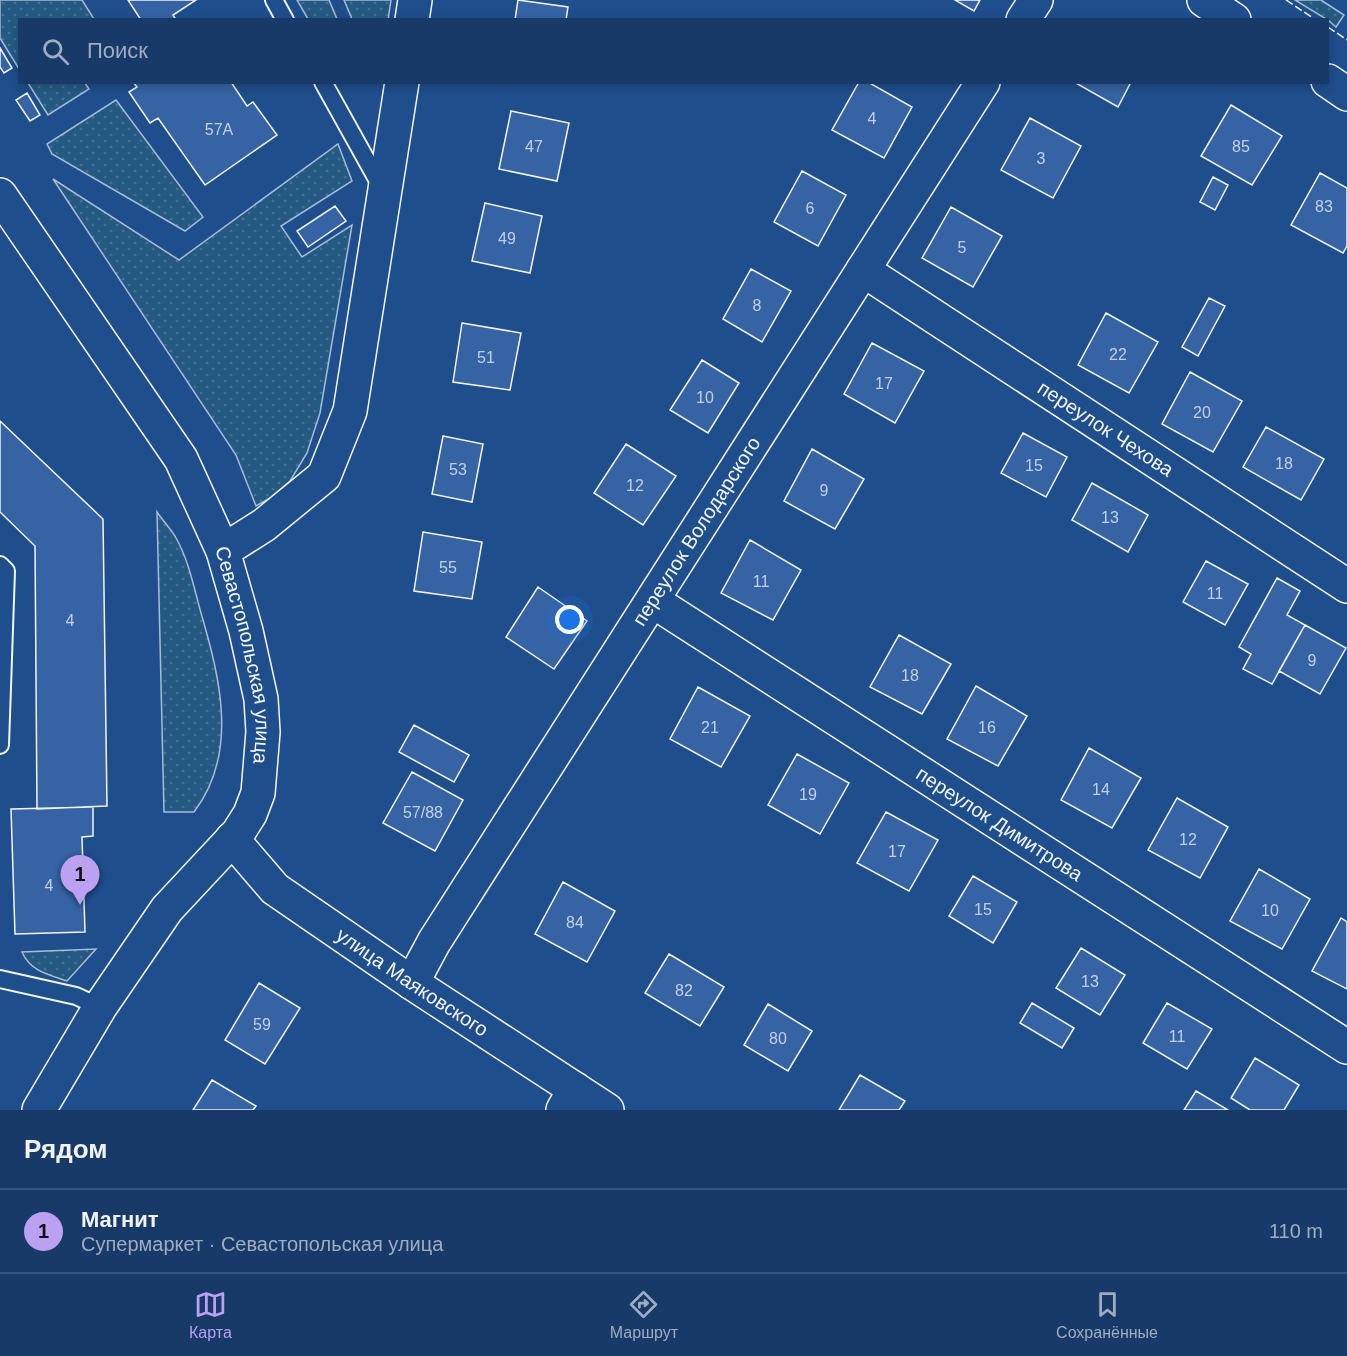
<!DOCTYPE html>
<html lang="ru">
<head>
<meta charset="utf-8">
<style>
  :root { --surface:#173a69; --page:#244571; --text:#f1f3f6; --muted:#9eadc0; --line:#36547d; --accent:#bca0f2 }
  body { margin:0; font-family:Arial,sans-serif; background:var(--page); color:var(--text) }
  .you { position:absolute; left:570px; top:620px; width:21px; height:21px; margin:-15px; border:4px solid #fff; border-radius:50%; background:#1a73e8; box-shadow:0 0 0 9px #1a73e833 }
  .badge { display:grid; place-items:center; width:39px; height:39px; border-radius:50%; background:var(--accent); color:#111; font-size:20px; font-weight:700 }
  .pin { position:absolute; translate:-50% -50px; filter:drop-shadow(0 2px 3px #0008) }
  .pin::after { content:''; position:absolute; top:32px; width:21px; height:18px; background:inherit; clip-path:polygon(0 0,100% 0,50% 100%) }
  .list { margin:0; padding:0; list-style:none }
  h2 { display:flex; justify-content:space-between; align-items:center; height:78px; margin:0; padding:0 24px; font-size:26px }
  h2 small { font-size:20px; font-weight:400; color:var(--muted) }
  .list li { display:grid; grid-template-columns:39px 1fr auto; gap:18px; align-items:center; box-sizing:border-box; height:84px; padding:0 24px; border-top:2px solid var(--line) }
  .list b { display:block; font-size:22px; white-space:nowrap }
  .list p { margin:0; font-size:20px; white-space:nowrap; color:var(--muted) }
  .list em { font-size:20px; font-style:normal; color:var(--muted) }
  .icon { flex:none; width:33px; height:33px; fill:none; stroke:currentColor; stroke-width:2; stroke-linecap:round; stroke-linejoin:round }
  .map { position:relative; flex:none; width:1347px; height:1110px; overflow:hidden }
  .search { position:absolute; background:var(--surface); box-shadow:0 3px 9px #0003; left:18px; right:18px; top:18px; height:66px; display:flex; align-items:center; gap:15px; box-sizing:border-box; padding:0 21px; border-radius:0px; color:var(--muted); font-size:22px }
  .sheet { height:162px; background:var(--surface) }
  nav { display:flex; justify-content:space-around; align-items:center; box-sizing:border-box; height:84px; border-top:2px solid var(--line); background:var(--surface); font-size:16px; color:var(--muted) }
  nav a { display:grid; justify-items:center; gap:3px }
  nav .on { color:var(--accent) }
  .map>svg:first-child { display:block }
</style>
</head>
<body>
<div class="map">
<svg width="1347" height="1110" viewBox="0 0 1347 1110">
  <defs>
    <pattern id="grass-dots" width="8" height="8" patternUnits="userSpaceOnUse" patternTransform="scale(1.5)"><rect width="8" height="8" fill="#245a82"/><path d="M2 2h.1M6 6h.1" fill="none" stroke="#447295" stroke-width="1.8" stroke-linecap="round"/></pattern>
  </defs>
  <rect width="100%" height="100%" fill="#1f4e8c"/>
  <path fill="url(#grass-dots)" stroke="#a8bbd7" stroke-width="1.5" d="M0 0H82L94 19 20 20 19 69 0 38Z
    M297 0H329L337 19H308Z
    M391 0 388 20 352 19 344 0Z
    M1295 0H1321L1344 15 1336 27 1328 20Z
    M28 83H85L89 89 48 115Z
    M116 100 203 217 185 231 52 154 47 144Z
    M338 144 352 181 281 226 302 257 352 225 320 413 307 453 290 481 272 497 256 506 236 455 53 179 179 260Z
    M157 512C163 521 171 529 176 538 189 561 194 588 201 613 220 678 239 753 194 812H164Z
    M96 949 67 981C49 975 30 971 22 952Z"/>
  <path fill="#3563a3" stroke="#f2f6ff" stroke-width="1.5" d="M128 0H196L173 15 176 20H141Z
    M518 0 568 7 566 20H515Z
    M955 0H980L974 11Z
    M0 48 12 68 4 73 0 67Z
    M133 82H231L247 106 253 102 277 135 205 185 158 118 150 123 129 92 137 87Z
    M859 82H868L912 107 884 158 832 130Z
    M1074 82H1131L1118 107Z
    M27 93 40 115 30 121 16 100Z
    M1231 105 1282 136 1252 185 1201 156Z
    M511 111 569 123 557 181 499 169Z
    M1030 118 1081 146 1053 198 1001 170Z
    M802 171 846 195 818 246 774 222Z
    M1320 173 1347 188V246L1343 253 1291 225Z
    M1213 177 1228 185 1215 210 1200 202Z
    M485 203 542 216 530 273 472 261Z
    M335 206 346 221 308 247 297 231Z
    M951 207 1002 236 973 287 922 258Z
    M751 269 791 291 762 342 723 319Z
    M1209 298 1225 306 1198 356 1182 347Z
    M1106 313 1158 342 1129 393 1078 365Z
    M462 323 521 333 510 390 453 382Z
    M872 343 924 371 895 423 844 394Z
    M702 360 739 383 708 433 670 410Z
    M1190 372 1242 401 1213 452 1162 424Z
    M0 421 103 519 107 806 37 809 35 546 0 512Z
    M1266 427 1324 459 1301 500 1243 467Z
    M1023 433 1067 457 1046 497 1001 473Z
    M443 436 483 444 472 502 432 494Z
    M626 444 676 476 643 525 594 493Z
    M812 449 864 479 835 529 784 501Z
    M1092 483 1148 515 1128 552 1072 520Z
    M423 532 482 542 472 599 414 591Z
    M750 540 801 570 773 620 721 593Z
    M1206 561 1248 584 1225 625 1183 602Z
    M1277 578 1300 591 1287 615 1305 625 1272 684 1243 669 1251 654 1239 647Z
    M538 587 587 621 554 669 506 637Z
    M1305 625 1346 648 1320 694 1279 671Z
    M899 635 951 664 922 714 870 687Z
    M976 686 1027 716 998 766 947 739Z
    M698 687 750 716 721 767 670 739Z
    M414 725 469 755 454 782 399 752Z
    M1089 748 1141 778 1112 828 1061 800Z
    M797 754 849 783 820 834 768 805Z
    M412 772 463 800 435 851 383 823Z
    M1177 798 1228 827 1200 878 1148 850Z
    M93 807V836L82 837 85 932 15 934 11 809Z
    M886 812 938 840 909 891 857 863Z
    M1259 869 1310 899 1282 949 1230 921Z
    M973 876 1017 902 993 943 949 916Z
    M563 882 615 911 587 962 535 934Z
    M1341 918 1347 922V989L1312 971Z
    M1081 948 1125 975 1100 1015 1056 988Z
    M669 954 724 987 700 1026 645 993Z
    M259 983 300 1008 265 1064 225 1040Z
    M1032 1003 1074 1028 1062 1048 1020 1023Z
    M1167 1003 1212 1029 1187 1069 1143 1043Z
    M768 1004 812 1031 788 1071 744 1045Z
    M1255 1058 1299 1085 1284 1110H1250L1231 1098Z
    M860 1075 905 1101 899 1110H839Z
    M212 1080 256 1106 253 1110H193Z
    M1196 1091 1228 1110H1184Z"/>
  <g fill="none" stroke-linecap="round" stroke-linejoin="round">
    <defs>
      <path id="lane" d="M274 0 285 20
        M323 82 382 188
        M0 565 6 571 0 745
        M0 979 76 996 100 1007"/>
      <g id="street">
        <path d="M412 20 415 0"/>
        <path d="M1023 20 1036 0"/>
        <path id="s1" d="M863 270 1347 586"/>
        <path d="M223 551 264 525 324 476 350 411 402 82"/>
        <path id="s2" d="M653 601 1347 1047"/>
        <path id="s3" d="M412 983 434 942 983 82"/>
        <path d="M563 1110 575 1089"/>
      </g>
      <g id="secondary">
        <path d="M1204 0 1234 20"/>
        <path d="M1328 81 1347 94"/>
        <path id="s4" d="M0 195 181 459 223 551 246 631 261 699 263 732 258 793 250 814 238 833 167 909 100 1007 39 1110"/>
        <path id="s5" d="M232 839 275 889 412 983 607 1110"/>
      </g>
    </defs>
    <use href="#lane" stroke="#f2f6ff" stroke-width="20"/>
    <use href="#street" stroke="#f2f6ff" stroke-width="36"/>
    <use href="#secondary" stroke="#f2f6ff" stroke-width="36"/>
    <use href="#lane" stroke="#1f4e8c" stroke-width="16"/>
    <use href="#street" stroke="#1f4e8c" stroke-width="33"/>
    <use href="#secondary" stroke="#1f4e8c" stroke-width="33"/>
    <path stroke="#f2f6ff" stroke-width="1.5" stroke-dasharray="8 3" stroke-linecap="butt" d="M1286 0 1316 20
      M1328 27 1347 40"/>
  </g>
  <g text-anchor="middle" stroke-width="4.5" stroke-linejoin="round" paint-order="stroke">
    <g font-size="16" fill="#c3d1e8">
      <text x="872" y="124">4</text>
      <text x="219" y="135">57А</text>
      <text x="534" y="152">47</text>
      <text x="1241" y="152">85</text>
      <text x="1041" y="164">3</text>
      <text x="1324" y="212">83</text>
      <text x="810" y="214">6</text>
      <text x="507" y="244">49</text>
      <text x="962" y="253">5</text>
      <text x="757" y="311">8</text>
      <text x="1118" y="360">22</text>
      <text x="486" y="363">51</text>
      <text x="884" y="389">17</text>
      <text x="705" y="403">10</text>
      <text x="1202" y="418">20</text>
      <text x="1284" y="469">18</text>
      <text x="1034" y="471">15</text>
      <text x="458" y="475">53</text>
      <text x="635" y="491">12</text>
      <text x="824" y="496">9</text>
      <text x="1110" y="523">13</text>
      <text x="448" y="573">55</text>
      <text x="761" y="587">11</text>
      <text x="1215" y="599">11</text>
      <text x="70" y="626">4</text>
      <text x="1312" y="666">9</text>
      <text x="910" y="681">18</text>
      <text x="710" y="733">21</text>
      <text x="987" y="733">16</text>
      <text x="1101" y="795">14</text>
      <text x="808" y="800">19</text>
      <text x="423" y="818">57/88</text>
      <text x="1188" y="845">12</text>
      <text x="897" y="857">17</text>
      <text x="49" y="891">4</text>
      <text x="983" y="915">15</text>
      <text x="1270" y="916">10</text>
      <text x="575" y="928">84</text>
      <text x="1090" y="987">13</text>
      <text x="684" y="996">82</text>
      <text x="262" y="1030">59</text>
      <text x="1177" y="1042">11</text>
      <text x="778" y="1044">80</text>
    </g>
    <g font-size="20" fill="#f2f6ff" stroke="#1f4e8c">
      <text dy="7" stroke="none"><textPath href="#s1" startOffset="290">переулок Чехова</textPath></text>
      <text dy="7" stroke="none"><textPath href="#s3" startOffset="534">переулок Володарского</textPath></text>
      <text dy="7" stroke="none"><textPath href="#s4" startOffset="528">Севастопольская улица</textPath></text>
      <text dy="7" stroke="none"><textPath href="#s2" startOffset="412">переулок Димитрова</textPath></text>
      <text dy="7" stroke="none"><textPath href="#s5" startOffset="232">улица Маяковского</textPath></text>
    </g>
  </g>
</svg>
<div class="you"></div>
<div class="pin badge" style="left:80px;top:905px">1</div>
<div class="search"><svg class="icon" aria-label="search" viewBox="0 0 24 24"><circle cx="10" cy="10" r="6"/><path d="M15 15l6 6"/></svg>Поиск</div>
</div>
<section class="sheet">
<h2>Рядом<small></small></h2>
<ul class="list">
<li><span class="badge">1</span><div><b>Магнит</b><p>Супермаркет · Севастопольская улица</p></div><em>110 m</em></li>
</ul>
</section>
<nav>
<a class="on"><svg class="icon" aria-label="map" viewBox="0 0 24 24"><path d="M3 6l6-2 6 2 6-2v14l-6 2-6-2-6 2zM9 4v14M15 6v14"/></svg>Карта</a>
<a><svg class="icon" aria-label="directions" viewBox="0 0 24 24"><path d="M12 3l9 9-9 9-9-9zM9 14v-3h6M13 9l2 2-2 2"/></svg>Маршрут</a>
<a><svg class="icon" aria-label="saved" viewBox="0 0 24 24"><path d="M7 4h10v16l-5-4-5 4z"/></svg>Сохранённые</a>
</nav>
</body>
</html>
